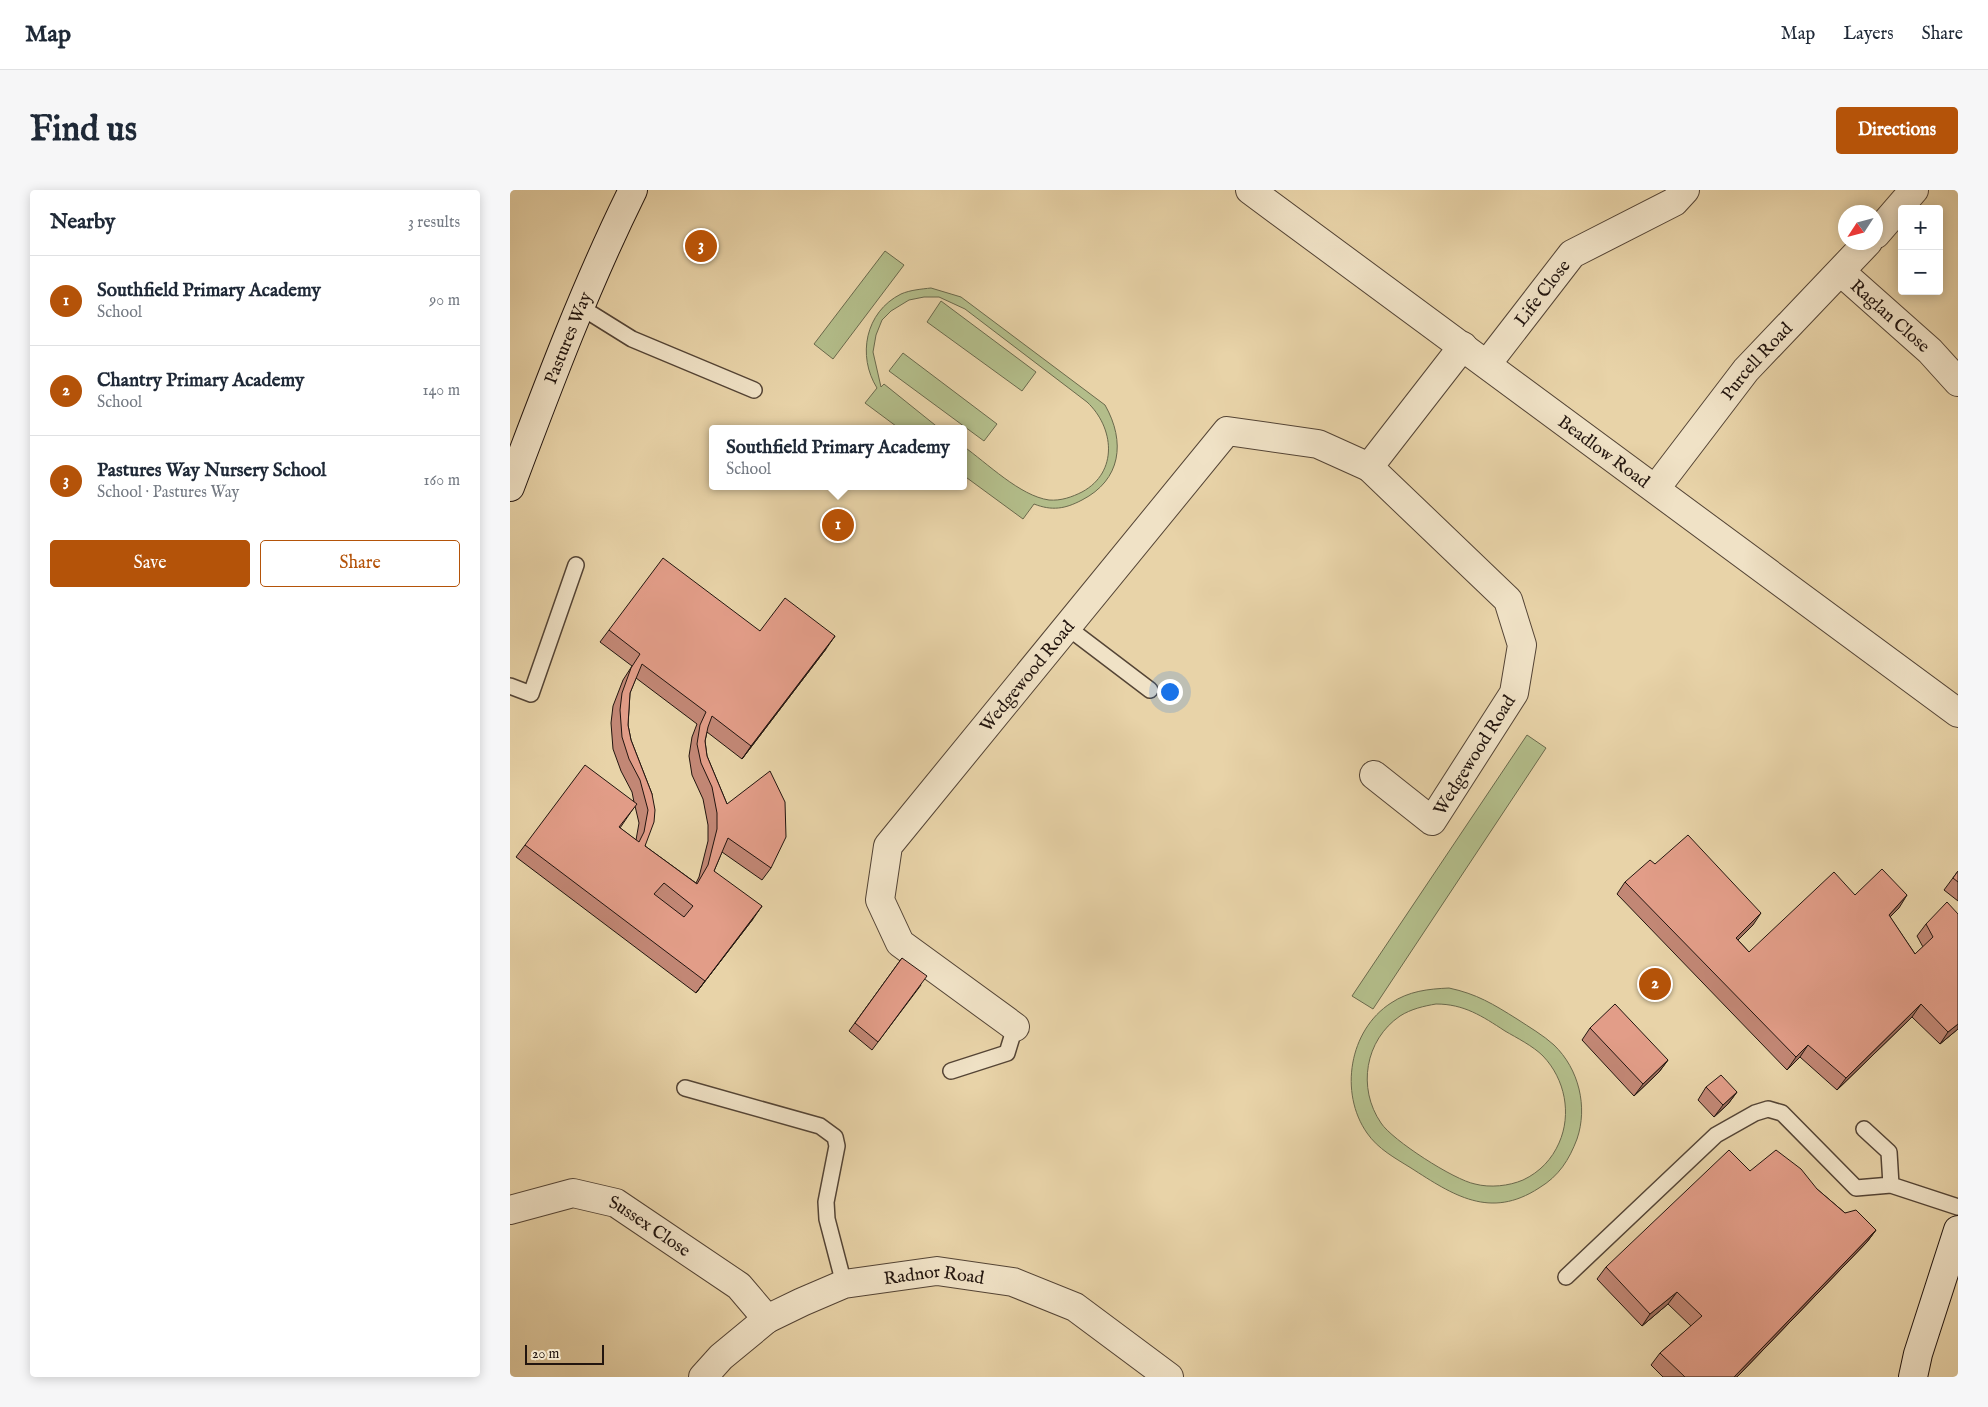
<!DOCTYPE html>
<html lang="en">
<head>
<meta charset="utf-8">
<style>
  :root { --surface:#fff; --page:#f6f6f7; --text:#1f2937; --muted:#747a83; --line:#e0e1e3; --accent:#b45309 }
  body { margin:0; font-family:"IM FELL English",serif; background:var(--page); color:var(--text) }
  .controls { position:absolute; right:15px; top:15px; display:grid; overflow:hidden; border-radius:5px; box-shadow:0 2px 12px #0003 }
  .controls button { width:45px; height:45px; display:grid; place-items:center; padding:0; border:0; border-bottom:1px solid var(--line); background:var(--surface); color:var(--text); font:25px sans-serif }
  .compass { position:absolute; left:1328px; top:15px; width:45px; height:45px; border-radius:50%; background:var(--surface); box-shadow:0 2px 12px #0003; rotate:234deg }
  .scale { position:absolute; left:15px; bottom:12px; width:79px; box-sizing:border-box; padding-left:5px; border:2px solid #22150f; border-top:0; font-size:14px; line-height:18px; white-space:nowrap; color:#22150f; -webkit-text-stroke:4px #f0e2c6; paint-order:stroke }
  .you { position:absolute; left:659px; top:501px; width:18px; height:18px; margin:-12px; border:4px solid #fff; border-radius:50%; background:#1a73e8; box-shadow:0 0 0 8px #1a73e833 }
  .badge { display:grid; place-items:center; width:32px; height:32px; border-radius:50%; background:var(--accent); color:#fff; font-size:16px; font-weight:700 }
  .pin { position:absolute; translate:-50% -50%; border:2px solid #fff; box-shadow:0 1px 5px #0006 }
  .popup { position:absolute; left:199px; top:235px; width:258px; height:65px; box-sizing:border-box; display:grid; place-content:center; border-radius:5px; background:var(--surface); filter:drop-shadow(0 1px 4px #0005); font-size:16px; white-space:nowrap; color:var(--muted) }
  .popup b { font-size:19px; color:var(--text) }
  .popup::after { content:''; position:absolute; left:50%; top:100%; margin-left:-10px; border:10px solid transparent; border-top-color:var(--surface) }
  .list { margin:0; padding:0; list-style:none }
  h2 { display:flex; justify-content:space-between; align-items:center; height:65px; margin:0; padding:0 20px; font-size:21px }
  h2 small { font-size:16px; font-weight:400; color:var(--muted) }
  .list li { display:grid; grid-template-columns:32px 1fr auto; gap:15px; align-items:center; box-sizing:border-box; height:90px; padding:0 20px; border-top:1px solid var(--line) }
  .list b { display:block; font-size:19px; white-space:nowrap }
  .list p { margin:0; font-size:16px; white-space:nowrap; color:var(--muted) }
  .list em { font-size:16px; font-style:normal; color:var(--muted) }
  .actions { display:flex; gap:10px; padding:15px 20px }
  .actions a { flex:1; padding:11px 0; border:1px solid var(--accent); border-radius:5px; text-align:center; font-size:18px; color:var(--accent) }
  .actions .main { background:var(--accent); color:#fff }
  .map { position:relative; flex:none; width:1448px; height:1187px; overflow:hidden; border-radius:5px }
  header { display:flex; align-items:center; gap:30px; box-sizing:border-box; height:70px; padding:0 25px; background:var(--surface); border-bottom:1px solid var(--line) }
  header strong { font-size:24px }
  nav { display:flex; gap:28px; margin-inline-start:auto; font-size:18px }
  .intro { display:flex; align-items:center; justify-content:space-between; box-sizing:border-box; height:120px; padding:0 30px }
  h1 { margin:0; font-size:35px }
  .button { padding:12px 22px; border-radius:5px; background:var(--accent); color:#fff; font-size:18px; font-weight:700 }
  main { display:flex; gap:30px; padding:0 30px }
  aside { flex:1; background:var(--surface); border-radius:5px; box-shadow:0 2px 12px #0003 }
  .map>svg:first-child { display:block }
</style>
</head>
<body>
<header>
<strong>Map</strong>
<nav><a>Map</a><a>Layers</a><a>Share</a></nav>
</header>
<div class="intro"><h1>Find us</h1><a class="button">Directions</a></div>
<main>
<aside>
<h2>Nearby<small>3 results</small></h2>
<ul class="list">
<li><span class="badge">1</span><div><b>Southfield Primary Academy</b><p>School</p></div><em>90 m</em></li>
<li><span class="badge">2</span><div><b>Chantry Primary Academy</b><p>School</p></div><em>140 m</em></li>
<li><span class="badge">3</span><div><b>Pastures Way Nursery School</b><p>School · Pastures Way</p></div><em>160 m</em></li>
</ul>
<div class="actions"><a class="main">Save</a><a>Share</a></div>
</aside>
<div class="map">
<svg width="1448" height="1187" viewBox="0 0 1448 1187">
  <rect width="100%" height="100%" fill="#e8d3a8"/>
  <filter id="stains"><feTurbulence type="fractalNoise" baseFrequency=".004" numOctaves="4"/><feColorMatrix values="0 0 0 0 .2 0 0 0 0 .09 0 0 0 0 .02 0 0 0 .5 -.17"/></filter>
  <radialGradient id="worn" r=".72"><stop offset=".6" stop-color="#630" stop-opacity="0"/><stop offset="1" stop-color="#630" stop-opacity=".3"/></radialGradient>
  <path fill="#b3bd8a" stroke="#6a694c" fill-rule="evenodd" d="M375 61 394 75 323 169 304 154Z
    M421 98 451 107 595 215C616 252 611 290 572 310 555 319 542 321 524 314L513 329 453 285V256C477 273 510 306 539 310 551 311 562 307 572 302 609 282 604 237 577 212L455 119 429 107H414L399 110 381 121 372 130 366 145 363 162 371 197 374 194 430 239H390L355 213 367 198C347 166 355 122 391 104 400 100 412 99 421 98Z
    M431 111 526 182 512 201 417 132Z
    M393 163 487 234 474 251 379 181Z
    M1017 545 1036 558 863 819 842 806Z
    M939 798C967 804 983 814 1007 829 1019 837 1033 845 1044 855 1069 879 1078 917 1067 949 1059 970 1049 986 1029 998 980 1030 943 1005 901 978 885 968 868 959 857 943 829 903 839 840 881 813 899 801 918 799 939 798ZM926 814C954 814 972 826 995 841 1007 848 1023 856 1033 866 1055 889 1062 924 1049 953 1042 969 1030 982 1013 990 999 996 980 998 965 994 944 990 882 950 871 933 847 898 855 850 890 826 901 819 914 816 926 814Z"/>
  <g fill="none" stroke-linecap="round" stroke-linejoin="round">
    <defs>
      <path id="lane" d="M69 116 122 149 244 200
        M557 437 640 500
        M0 496 21 504 66 375
        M441 881 497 863 505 837
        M175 898 310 936 325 947 327 956 316 1012 317 1029 334 1094
        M1354 939 1379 962 1381 995 1448 1017
        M1056 1087 1206 945 1245 923 1258 919 1272 923 1346 998 1381 995"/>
      <g id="street">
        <path id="s1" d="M740 0 1448 523"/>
        <path d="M1366 44 1404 0"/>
        <path id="s2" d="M1331 82 1420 161 1448 192"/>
        <path id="s3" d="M977 174 1062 64 1164 12 1175 0"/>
        <path d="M859 277 998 410 1012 455 1004 503 922 631 864 585"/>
        <path id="s4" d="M1146 298 1236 180 1358 52"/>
        <path id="s5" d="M505 837 390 753 370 710 378 656 717 241 808 254 859 277 953 156"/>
        <path id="s6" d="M0 1020 63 1003 106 1013 229 1096 257 1129"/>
        <path id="s7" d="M193 1187 211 1167 257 1129 292 1112 334 1094 427 1081 503 1092 565 1117 659 1187"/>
      </g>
      <g id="secondary">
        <path id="s8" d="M0 297C38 196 75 97 123 0"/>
        <path d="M1403 1187 1408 1164 1448 1040"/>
      </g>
    </defs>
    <use href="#lane" stroke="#544435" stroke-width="18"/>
    <use href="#street" stroke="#544435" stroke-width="30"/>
    <use href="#secondary" stroke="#22150f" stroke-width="30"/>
    <use href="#lane" stroke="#f0e2c6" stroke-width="15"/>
    <use href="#street" stroke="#f0e2c6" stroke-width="28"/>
    <use href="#secondary" stroke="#f0e2c6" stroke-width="28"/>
  </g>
  <path fill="#c28775" stroke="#22150f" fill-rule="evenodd" d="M99 440 250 441 316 459 232 569 197 542 195 551 197 566 217 614 261 678 252 690 212 662 204 681 243 729 186 803 6 667 15 655 124 612 122 602 111 581 103 559 101 533 103 516 113 490 122 476 90 452ZM126 488 187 534 182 547 179 566 182 585 193 609 198 635V651L189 687 186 693 135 656 142 604 121 550 118 535 120 503ZM125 616 129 633 126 650 110 638Z
    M1448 681V711L1434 700Z
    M1115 692 1243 735 1228 750 1239 762 1345 705 1389 718 1380 727 1405 764 1413 757 1407 746 1416 734 1448 724V839L1430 854 1402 827 1327 900 1290 867 1277 880 1107 704Z
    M392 768 411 795 362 860 339 841Z
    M1080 838 1158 870 1149 882 1124 906 1072 850Z
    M1196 897 1227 902 1218 914 1204 927 1188 910Z
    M1240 981 1307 999 1335 1023 1366 1040 1357 1052 1227 1187H1153L1141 1175 1150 1163 1181 1136 1158 1114 1132 1136 1087 1089 1096 1077Z"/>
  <path fill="#9e6e5f" stroke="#22150f" d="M325 446 316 459 232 569 241 556Z
    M1397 705 1389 718 1370 737 1379 725Z
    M252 716 243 729 186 803 195 791Z
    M1251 723 1243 735 1217 761 1226 748Z
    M1411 814 1402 827 1327 900 1336 888Z
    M1448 834V839L1430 854 1438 842Z
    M1298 855 1290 867 1277 880 1286 867Z
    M1158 870 1149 882 1124 906 1133 894Z
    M1227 902 1218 914 1204 927 1213 915Z
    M1366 1040 1357 1052 1227 1187H1224Z
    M1167 1102 1158 1114 1132 1136 1140 1124Z"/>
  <path fill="#e29d88" stroke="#22150f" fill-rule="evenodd" d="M153 368 250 441 275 408 325 446 241 556 202 526 198 537 195 551 197 566 217 614 260 581 275 612 276 647 261 678 218 648 204 681 252 716 195 791 15 655 75 575 127 614 109 637 129 652 134 642 138 620 130 590 119 569 112 547 110 520 112 503 121 478 130 464 99 440ZM132 474 196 522 190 535 187 554 191 573 202 597 207 623V639L198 675 187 694 135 656 144 632 145 620 142 604 121 550 118 535 120 503ZM154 693 183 716 174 727 144 704Z
    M1178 645 1251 723 1226 748 1239 762 1324 682 1345 705 1372 679 1397 705 1379 725 1405 764 1423 747 1416 734 1437 712 1448 724V834L1438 842 1411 814 1336 888 1298 855 1286 867 1115 692 1140 670 1145 674Z
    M1448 681V692L1443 688Z
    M392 768 417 786 368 852 345 833Z
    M1105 814 1158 870 1133 894 1080 838Z
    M1211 885 1227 902 1213 915 1196 897Z
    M1219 960 1240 981 1266 960 1291 979 1307 999 1335 1023 1346 1020 1366 1040 1224 1187H1175L1150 1163 1192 1126 1167 1102 1140 1124 1096 1077Z"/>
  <g text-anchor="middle" stroke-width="4" stroke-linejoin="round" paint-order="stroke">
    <g font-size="18" fill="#22150f" stroke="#f0e2c6">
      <text dy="6" stroke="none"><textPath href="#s3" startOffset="90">Life Close</textPath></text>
      <text dy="6" stroke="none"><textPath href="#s2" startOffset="66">Raglan Close</textPath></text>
      <text dy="6" stroke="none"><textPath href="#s8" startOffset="160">Pastures Way</textPath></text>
      <text dy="6" stroke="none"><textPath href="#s4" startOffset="162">Purcell Road</textPath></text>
      <text dy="6" stroke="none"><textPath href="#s1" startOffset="440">Beadlow Road</textPath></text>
      <text dy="6" stroke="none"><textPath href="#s5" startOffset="464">Wedgewood Road</textPath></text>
      <text transform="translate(964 565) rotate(-58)" y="6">Wedgewood Road</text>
      <text dy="6" stroke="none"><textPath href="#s6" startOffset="150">Sussex Close</textPath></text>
      <text dy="6" stroke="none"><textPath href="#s7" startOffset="262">Radnor Road</textPath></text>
    </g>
  </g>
  <rect width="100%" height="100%" filter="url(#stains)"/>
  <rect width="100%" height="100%" fill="url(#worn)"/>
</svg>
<div class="controls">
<button>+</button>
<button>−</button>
</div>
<svg class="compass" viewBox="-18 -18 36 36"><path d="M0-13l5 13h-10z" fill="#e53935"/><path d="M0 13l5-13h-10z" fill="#747a83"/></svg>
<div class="scale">20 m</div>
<div class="you"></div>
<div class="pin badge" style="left:328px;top:335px">1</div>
<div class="popup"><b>Southfield Primary Academy</b>School</div>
<div class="pin badge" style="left:1145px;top:794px">2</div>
<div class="pin badge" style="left:191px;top:56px">3</div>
</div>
</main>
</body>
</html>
